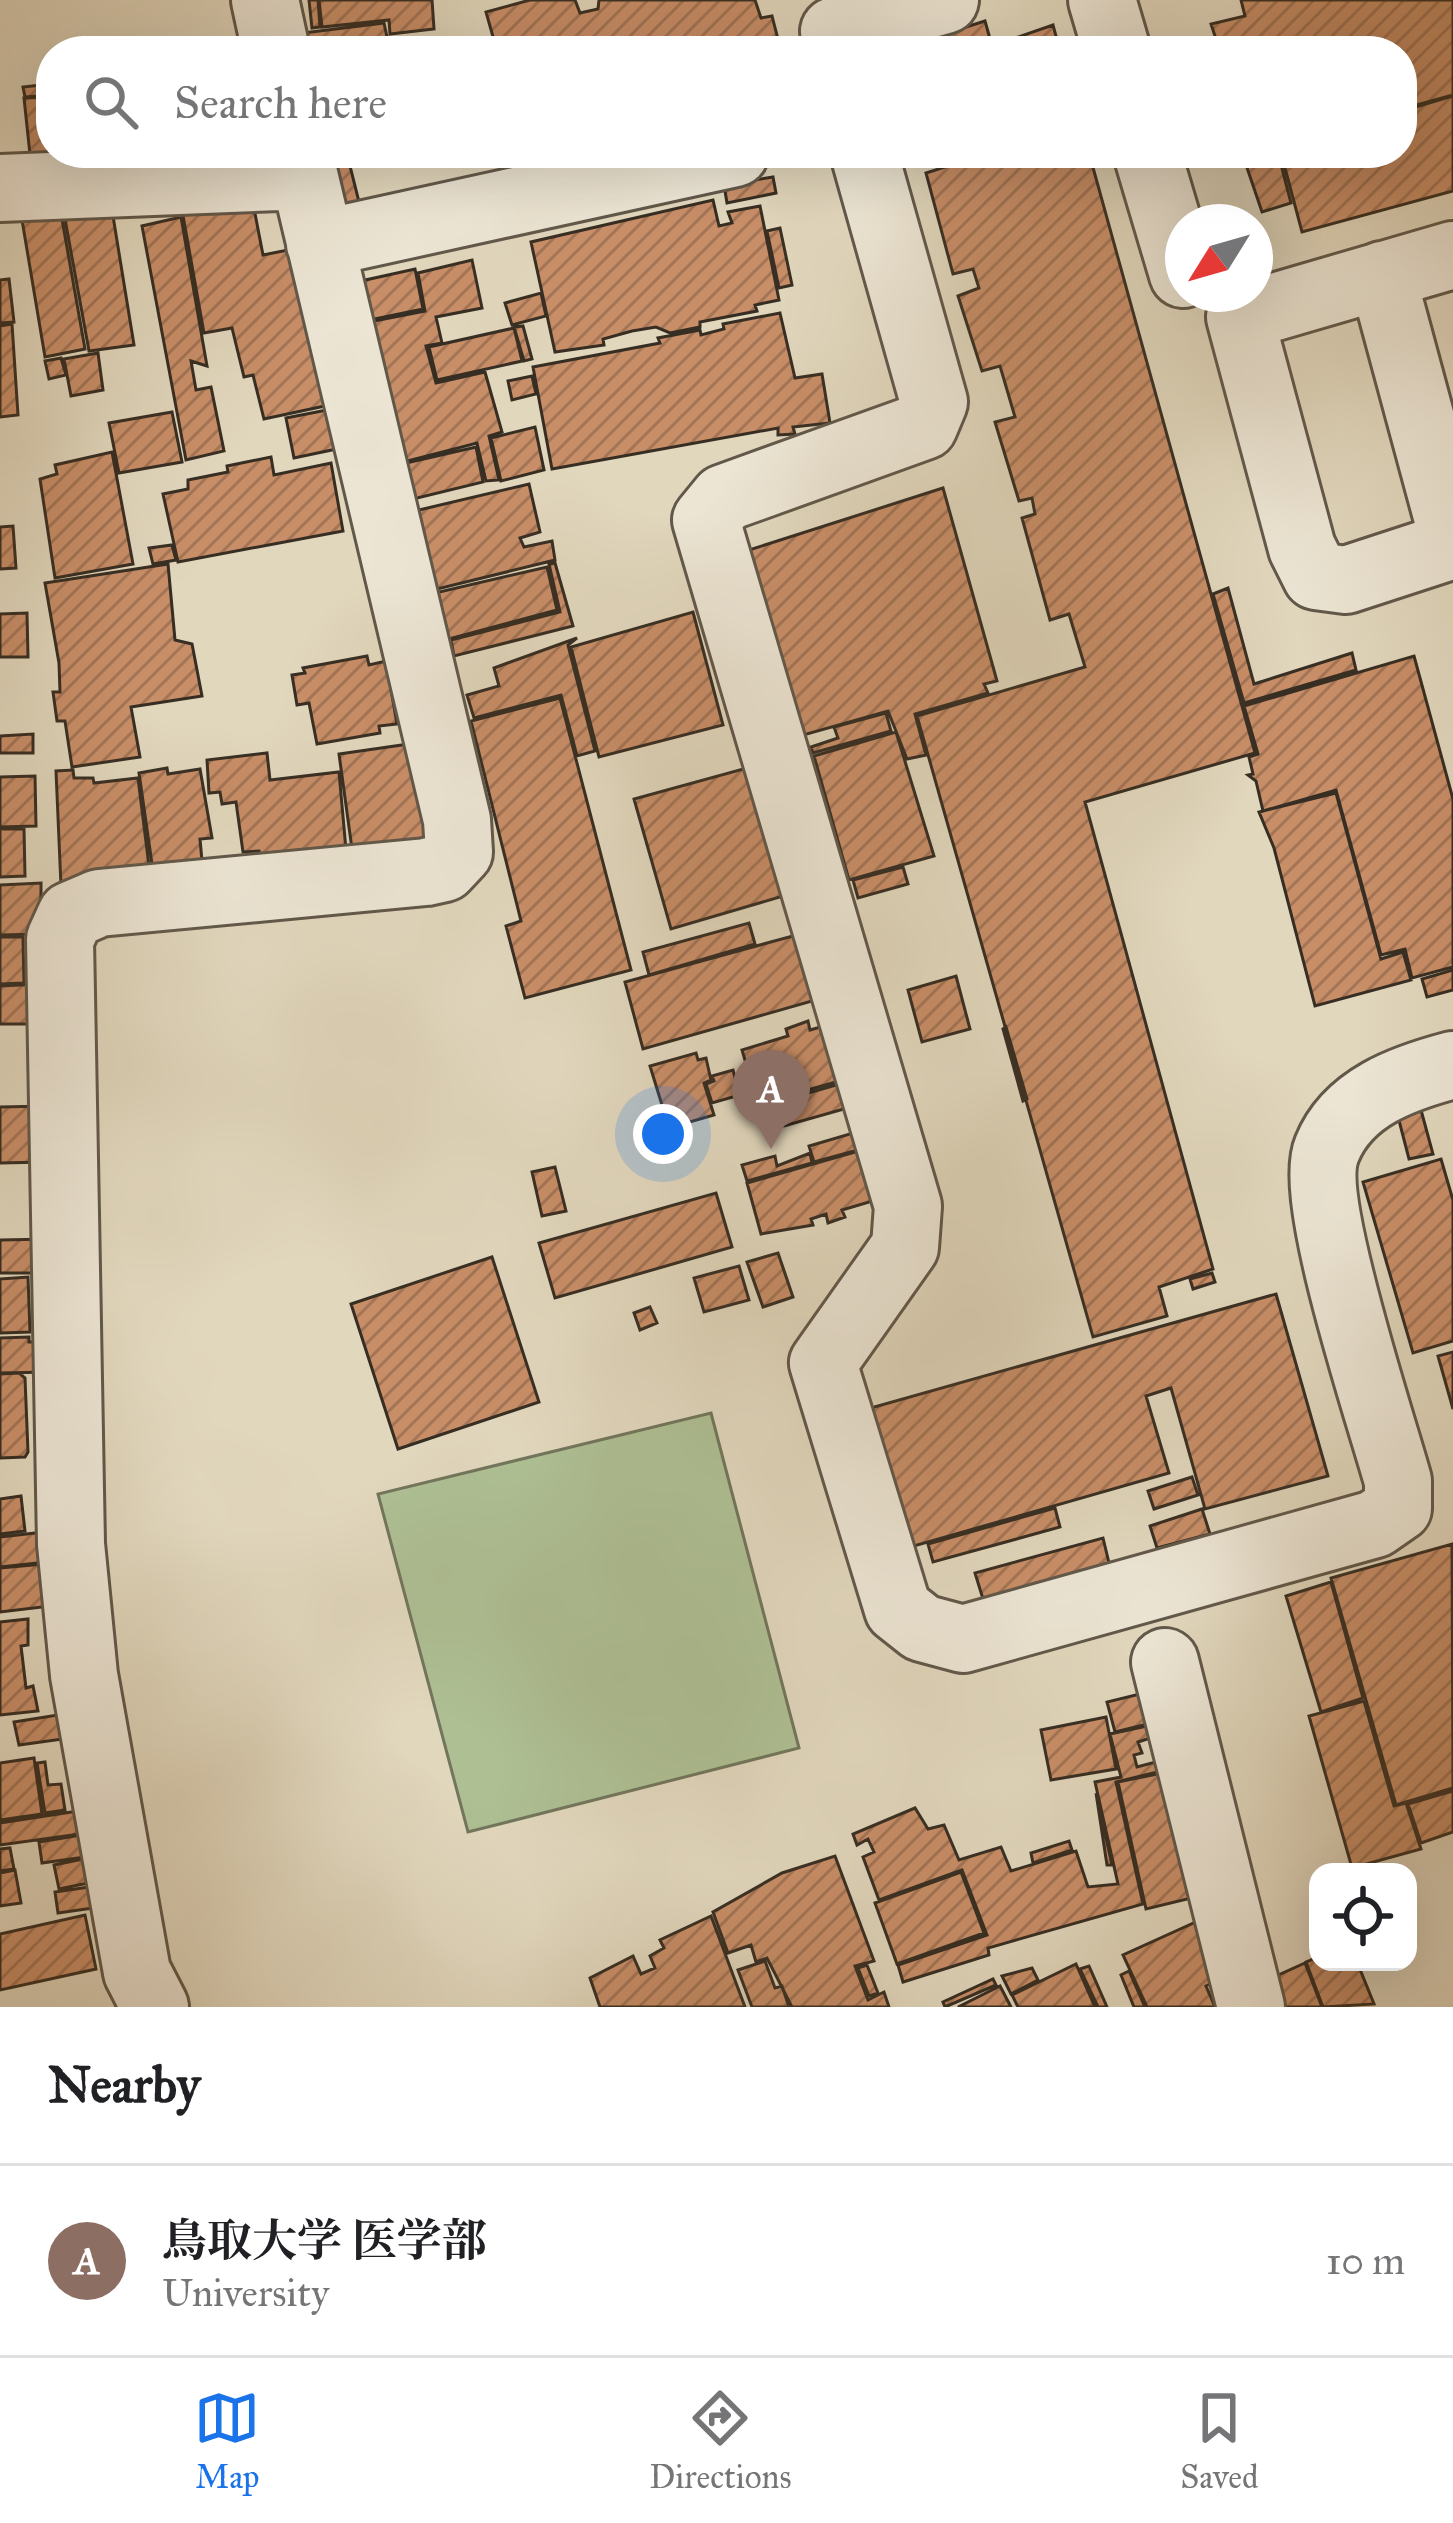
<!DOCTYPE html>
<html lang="en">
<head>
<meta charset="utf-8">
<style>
  :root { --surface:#fff; --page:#f6f6f6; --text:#202124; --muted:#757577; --line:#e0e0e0; --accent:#1a73e8 }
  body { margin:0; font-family:"IM FELL Great Primer","Noto Serif JP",serif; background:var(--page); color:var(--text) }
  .controls { position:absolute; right:36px; bottom:36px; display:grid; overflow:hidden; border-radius:24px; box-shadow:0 12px 48px #0002 }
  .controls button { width:108px; height:108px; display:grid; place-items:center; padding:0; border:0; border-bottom:3px solid var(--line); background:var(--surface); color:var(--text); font:60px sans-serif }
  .compass { position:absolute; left:1165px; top:204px; width:108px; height:108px; border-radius:50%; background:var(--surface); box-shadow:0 12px 48px #0002; rotate:233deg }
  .you { position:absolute; left:663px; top:1134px; width:42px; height:42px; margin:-30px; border:9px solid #fff; border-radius:50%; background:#1a73e8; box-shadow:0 0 0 18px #1a73e833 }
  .badge { display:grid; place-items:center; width:78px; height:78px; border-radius:50%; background:var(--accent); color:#fff; font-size:39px; font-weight:700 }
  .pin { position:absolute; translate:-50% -99px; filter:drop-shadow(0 3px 6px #0008) }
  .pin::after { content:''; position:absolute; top:63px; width:42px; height:36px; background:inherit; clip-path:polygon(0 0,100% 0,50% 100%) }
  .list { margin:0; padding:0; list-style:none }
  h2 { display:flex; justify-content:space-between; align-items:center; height:156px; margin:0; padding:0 48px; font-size:51px }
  h2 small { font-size:39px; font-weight:400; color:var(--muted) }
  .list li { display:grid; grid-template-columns:78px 1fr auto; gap:36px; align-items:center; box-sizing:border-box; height:192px; padding:0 48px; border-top:3px solid var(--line) }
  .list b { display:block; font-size:45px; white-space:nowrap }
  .list p { margin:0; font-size:39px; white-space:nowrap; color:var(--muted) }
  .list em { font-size:39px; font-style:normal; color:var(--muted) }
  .icon { flex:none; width:66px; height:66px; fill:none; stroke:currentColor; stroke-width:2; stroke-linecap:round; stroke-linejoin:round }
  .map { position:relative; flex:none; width:1453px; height:2007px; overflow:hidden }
  .search { position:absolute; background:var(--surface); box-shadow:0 12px 48px #0002; left:36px; right:36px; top:36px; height:132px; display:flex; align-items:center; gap:30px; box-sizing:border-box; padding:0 42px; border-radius:48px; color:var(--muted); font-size:45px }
  .sheet { height:348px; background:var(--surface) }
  nav { display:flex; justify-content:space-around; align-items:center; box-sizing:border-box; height:168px; border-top:3px solid var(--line); background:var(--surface); font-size:33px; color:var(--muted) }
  nav a { display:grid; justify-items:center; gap:6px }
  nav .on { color:var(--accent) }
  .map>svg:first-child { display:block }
</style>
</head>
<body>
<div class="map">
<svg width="1453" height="2007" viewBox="0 0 1453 2007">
  <defs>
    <pattern id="building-hatch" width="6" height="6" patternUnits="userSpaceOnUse" patternTransform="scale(3)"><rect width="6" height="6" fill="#c88e68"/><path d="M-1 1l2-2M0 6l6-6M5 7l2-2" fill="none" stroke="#a37455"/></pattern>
  </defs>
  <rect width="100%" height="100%" fill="#e1d7bd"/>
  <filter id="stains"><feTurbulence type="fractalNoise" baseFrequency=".00167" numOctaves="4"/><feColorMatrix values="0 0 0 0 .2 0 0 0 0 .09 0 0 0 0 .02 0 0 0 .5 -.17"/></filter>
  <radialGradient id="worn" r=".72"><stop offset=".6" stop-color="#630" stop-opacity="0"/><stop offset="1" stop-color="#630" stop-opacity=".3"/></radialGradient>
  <path fill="#aebf94" stroke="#72765c" stroke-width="3" d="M711 1413 799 1748 468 1832 378 1494Z"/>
  <path fill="url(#building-hatch)" stroke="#372e23" stroke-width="3" d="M309 0H318L320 27 312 28Z
    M319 0H432L434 29 390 34 389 20 322 27Z
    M530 0H575L580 13 598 9 599 0H755L761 18 772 16 781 51H497L486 12Z
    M1241 0H1453V95L1402 109V51H1220L1211 24 1245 16Z
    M985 21 992 46 1053 25 1060 51H909L919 42Z
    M384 23 390 51H299L295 34Z
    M51 84V95L25 97 23 87Z
    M1453 96V191L1302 232 1281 153H1402V111Z
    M51 97V153L31 164 24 98Z
    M527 153H569L530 165Z
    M941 153H1089L1255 753 1085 802 1213 1269 1159 1287 1167 1316 1093 1337 917 716 1085 667 1069 614 1050 620 1022 518 1035 514 1032 498 1019 501 995 422 1015 417 1000 366 982 371 958 296 979 288 973 269 953 274 926 173 945 167Z
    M1242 153H1278L1291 203 1262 212Z
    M348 158 360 206 336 212 323 162Z
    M773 177 776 193 727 203 724 185Z
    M252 198 263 255 298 248 334 404 264 419 253 375 244 377 232 328 204 333 182 210Z
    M713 200 719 226 732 223 728 212 760 206 779 300 755 305 757 311 700 322V327L670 333 656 327 632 331 603 339 604 345 555 352 531 242Z
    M60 208 85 349 45 357 21 214Z
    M112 210 134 345 89 351 65 219Z
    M181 217 207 366 191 361 196 390 211 387 224 451 186 460 142 226Z
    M780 228 792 285 779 288 767 231Z
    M472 260 482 308 436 317 442 343 426 346 436 383 485 372 502 432 489 436 499 480 486 481 477 443 392 465 369 322 425 311 418 273Z
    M415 269 423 309 370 320 361 281Z
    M9 279 14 322 0 323V280Z
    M541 293 546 316 512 325 505 303Z
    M780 313 795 378 822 374 830 423 793 427 795 434 778 435V428L552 469 533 367 660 343 658 338 700 330 701 335 724 329 723 324Z
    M12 324 18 415 0 417V326Z
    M523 326 532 359 524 361 514 327Z
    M514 328 522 361 437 380 429 347Z
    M98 353 103 390 71 396 64 359Z
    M61 358 66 375 49 379 45 361Z
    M532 376 536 394 512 400 508 381Z
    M337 408 346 447 294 458 286 418Z
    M172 412 182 462 119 473 109 423Z
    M535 427 544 470 501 481 491 438Z
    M476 447 483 482 401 502 393 466Z
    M112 452 133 564 55 578 40 479 57 474 55 465Z
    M271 457 274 475 331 463 343 531 178 562 163 494 188 489V480L228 472 227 466Z
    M529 484 540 532 520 538 524 547 552 541 555 560 421 593 402 514Z
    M943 488 997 681 984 684 988 693 915 714 926 755 907 759 888 711 800 736 746 551Z
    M13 526 16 568 0 569V527Z
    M172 545 176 560 153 564 149 548Z
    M555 563 573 626 454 656 451 640 560 612 549 564Z
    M168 564 175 640 192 644 202 696 131 707 140 757 72 767 65 721H57L53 692H60L59 663 45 583Z
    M547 567 557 610 434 643 422 596Z
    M1228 588 1254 684 1352 653 1356 670 1244 703 1213 594Z
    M693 612 723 725 599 757 571 647Z
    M27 613 28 657H0V614Z
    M577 638 568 645 595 751 577 756 561 695 474 718 467 695 499 686 494 668Z
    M367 656 369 665 386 661 397 724 379 726 380 733 317 744 309 703 297 705 292 675 305 673 303 668Z
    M1414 656 1453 799V967L1412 978 1405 949 1381 955 1336 790 1263 811 1256 781 1248 775 1253 774 1249 757 1258 754 1244 706Z
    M560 698 631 970 525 998 506 926 521 921 471 721Z
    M886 713 891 731 813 753 811 747 838 738 834 727Z
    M896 732 934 856 849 880 814 756Z
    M33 734V753H0V736Z
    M409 744 428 840 352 849 339 754Z
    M267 753 270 780 339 772 347 861 261 867 259 851 243 852 236 802 222 804 220 792 209 793 207 760Z
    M754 766 790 894 671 929 634 799Z
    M167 768 168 774 200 769 212 838 200 839 203 872 154 878 139 773Z
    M73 770 74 778H93L94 783 138 778 150 874 61 886 56 771Z
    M35 776 36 826 0 827V777Z
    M1336 793 1381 959 1403 952 1411 980 1315 1006 1274 848 1259 812Z
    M0 829H24L25 876 0 877Z
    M903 867 908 884 858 898 853 880Z
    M41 883V934L0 935V885Z
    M749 923 755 944 649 975 643 952Z
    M800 934 819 999 643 1049 625 982Z
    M0 937H23L24 983 0 984Z
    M1453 970V990L1427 997 1422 979Z
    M956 976 970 1029 922 1042 908 990Z
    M42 984V1024H0V986Z
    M808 1021 810 1030 827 1025 843 1080 758 1104 742 1050 788 1036 786 1029Z
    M1006 1027 1027 1099 1023 1101 1003 1029Z
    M696 1053 698 1060 706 1058 711 1080 704 1083 714 1115 669 1128 650 1066Z
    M733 1070 740 1095 712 1103 706 1084 714 1081 712 1076Z
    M843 1083 851 1107 777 1128 775 1122 768 1124 770 1104Z
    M1418 1099 1433 1154 1409 1159 1395 1105Z
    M47 1106 46 1162 0 1163V1107Z
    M853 1133 858 1150 814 1162 809 1146Z
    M862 1150 876 1200 842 1210 845 1217 828 1223 826 1214 811 1219 813 1225 761 1234 747 1183Z
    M810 1153 812 1163 747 1181 742 1165 775 1156 777 1166Z
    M1441 1159 1453 1200V1341L1413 1353 1363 1182Z
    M555 1167 566 1211 542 1216 532 1172Z
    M716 1193 732 1247 555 1298 539 1243Z
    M50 1239V1273H0V1240Z
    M778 1253 793 1297 763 1307 747 1262Z
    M492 1257 539 1402 398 1449 351 1304Z
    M739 1266 749 1300 704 1312 694 1278Z
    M1212 1273 1215 1282 1193 1289 1190 1279Z
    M28 1277 30 1332 0 1333V1279Z
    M1276 1294 1328 1476 1205 1509 1171 1388 1146 1396 1169 1473 900 1550 860 1411Z
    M650 1307 657 1323 640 1330 634 1313Z
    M29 1337V1342H49L50 1372 0 1373V1338Z
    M1453 1352V1409L1438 1356Z
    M19 1373 25 1378 28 1452 25 1457 0 1458V1374Z
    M1192 1477 1198 1495 1154 1509 1148 1491Z
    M21 1496 25 1531 0 1534V1499Z
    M1055 1508 1060 1527 933 1562 928 1544Z
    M1202 1509 1210 1534 1157 1548 1150 1526Z
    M53 1531 56 1561 0 1567V1537Z
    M1103 1538 1109 1563 983 1599 975 1573Z
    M1452 1544 1453 1788 1396 1805 1331 1578Z
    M55 1563 59 1605 0 1612V1568Z
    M1331 1582 1363 1698 1321 1712 1286 1596Z
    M28 1619V1645L21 1646 26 1688 33 1686 38 1711 0 1715V1622Z
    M1152 1691 1160 1721 1115 1732 1107 1702Z
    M1364 1701 1394 1806 1406 1803 1421 1849 1352 1868 1309 1716Z
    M70 1713 63 1739 19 1745 14 1722Z
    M1106 1717 1116 1769 1051 1780 1041 1730Z
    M1161 1723 1163 1734 1138 1742 1142 1753 1134 1755 1137 1767 1167 1759 1170 1769 1116 1782 1143 1904 988 1948 989 1955 903 1982 898 1965 987 1935 962 1870 879 1900 863 1857 874 1852 868 1839 857 1845 853 1834 915 1808 928 1829 944 1825 959 1860 1001 1847 1011 1871 1076 1851 1088 1887 1118 1884 1095 1782 1121 1777 1110 1734Z
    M34 1758 42 1814 0 1820V1763Z
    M45 1762 48 1785 61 1784 65 1810 45 1813 37 1763Z
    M1172 1771 1200 1896 1146 1909 1118 1782Z
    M1453 1791V1832L1421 1843 1408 1804Z
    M1096 1793 1112 1865H1107Z
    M78 1811 80 1834 0 1845V1823Z
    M81 1835 85 1857 42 1863 39 1842Z
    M1069 1841 1072 1850 1033 1863 1031 1853Z
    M10 1848 14 1869 0 1871V1849Z
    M835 1856 874 1961 855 1966 868 2000 884 1992 889 2007H792L767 1958 756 1962 751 1945 728 1953 713 1912 782 1873Z
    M93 1857 98 1881 59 1889 54 1865Z
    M15 1870 21 1903 0 1906V1873Z
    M961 1872 984 1933 897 1964 875 1903Z
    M96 1886 100 1907 58 1913 55 1892Z
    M85 1915 96 1969 0 1990V1934Z
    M711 1916 745 2007H600L590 1978 633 1956 641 1974 655 1968 650 1956 664 1948 660 1940Z
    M1198 1921 1222 1979 1206 1986 1215 2007H1147L1123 1955Z
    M1318 1957V1962H1357L1374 2004 1323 2007 1306 1962Z
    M765 1961 775 1988 782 1986 789 2007H752L738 1970Z
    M1305 1963 1322 2007H1286L1274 1977Z
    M1076 1964 1095 2007H1018L1012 1995Z
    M867 1965 878 1993 869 1996 858 1968Z
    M1089 1966 1107 2007H1098L1080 1969Z
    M1032 1968 1038 1980 1011 1994 1002 1976Z
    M1129 1971 1145 2007H1134L1121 1975Z
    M993 1979 996 1985 945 2007 943 2002Z
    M1000 1986 1011 2007H958Z"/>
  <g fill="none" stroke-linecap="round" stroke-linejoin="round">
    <defs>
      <path id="minor" d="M265 0 276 51
        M1102 0 1117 51
        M839 51 834 31 945 0
        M864 153 934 402 924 426 724 498 706 520 908 1206 905 1247 823 1363 898 1609 922 1628 963 1639 1375 1524 1398 1508V1481C1381 1419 1306 1198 1327 1149 1348 1097 1404 1078 1453 1065
        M1147 153 1183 274
        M0 188 304 176
        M320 244 735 153
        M1453 255 1240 317 1302 548 1316 576 1346 580 1453 545
        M1382 275 1453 538
        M1165 1662 1251 2007
        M155 2007 137 1972 84 1675 71 1544 60 939 71 915 99 903 426 872 444 868 459 852 457 820 299 153"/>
    </defs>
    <use href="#minor" stroke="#62584a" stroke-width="72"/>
    <use href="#minor" stroke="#ece5d4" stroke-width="66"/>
  </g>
  <rect width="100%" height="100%" filter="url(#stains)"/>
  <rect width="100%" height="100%" fill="url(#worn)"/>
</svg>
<div class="controls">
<button><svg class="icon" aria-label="locate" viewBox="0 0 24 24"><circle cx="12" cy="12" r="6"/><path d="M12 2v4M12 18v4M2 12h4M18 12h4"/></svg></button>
</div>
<svg class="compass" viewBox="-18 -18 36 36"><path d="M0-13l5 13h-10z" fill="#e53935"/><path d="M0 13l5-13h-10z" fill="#757577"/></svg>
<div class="you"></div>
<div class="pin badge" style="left:771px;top:1149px;background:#8d6e63">A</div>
<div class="search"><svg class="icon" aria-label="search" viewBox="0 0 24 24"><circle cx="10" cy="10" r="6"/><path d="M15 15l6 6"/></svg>Search here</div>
</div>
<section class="sheet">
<h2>Nearby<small></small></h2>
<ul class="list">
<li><span class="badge" style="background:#8d6e63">A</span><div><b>鳥取大学 医学部</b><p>University</p></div><em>10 m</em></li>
</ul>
</section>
<nav>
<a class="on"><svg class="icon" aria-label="map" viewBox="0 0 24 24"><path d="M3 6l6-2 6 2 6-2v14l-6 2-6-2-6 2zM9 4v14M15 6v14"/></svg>Map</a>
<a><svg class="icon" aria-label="directions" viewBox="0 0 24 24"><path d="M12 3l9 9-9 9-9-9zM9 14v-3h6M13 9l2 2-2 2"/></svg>Directions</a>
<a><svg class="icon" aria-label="saved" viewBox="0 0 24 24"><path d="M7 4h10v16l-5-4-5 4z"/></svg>Saved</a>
</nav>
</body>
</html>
